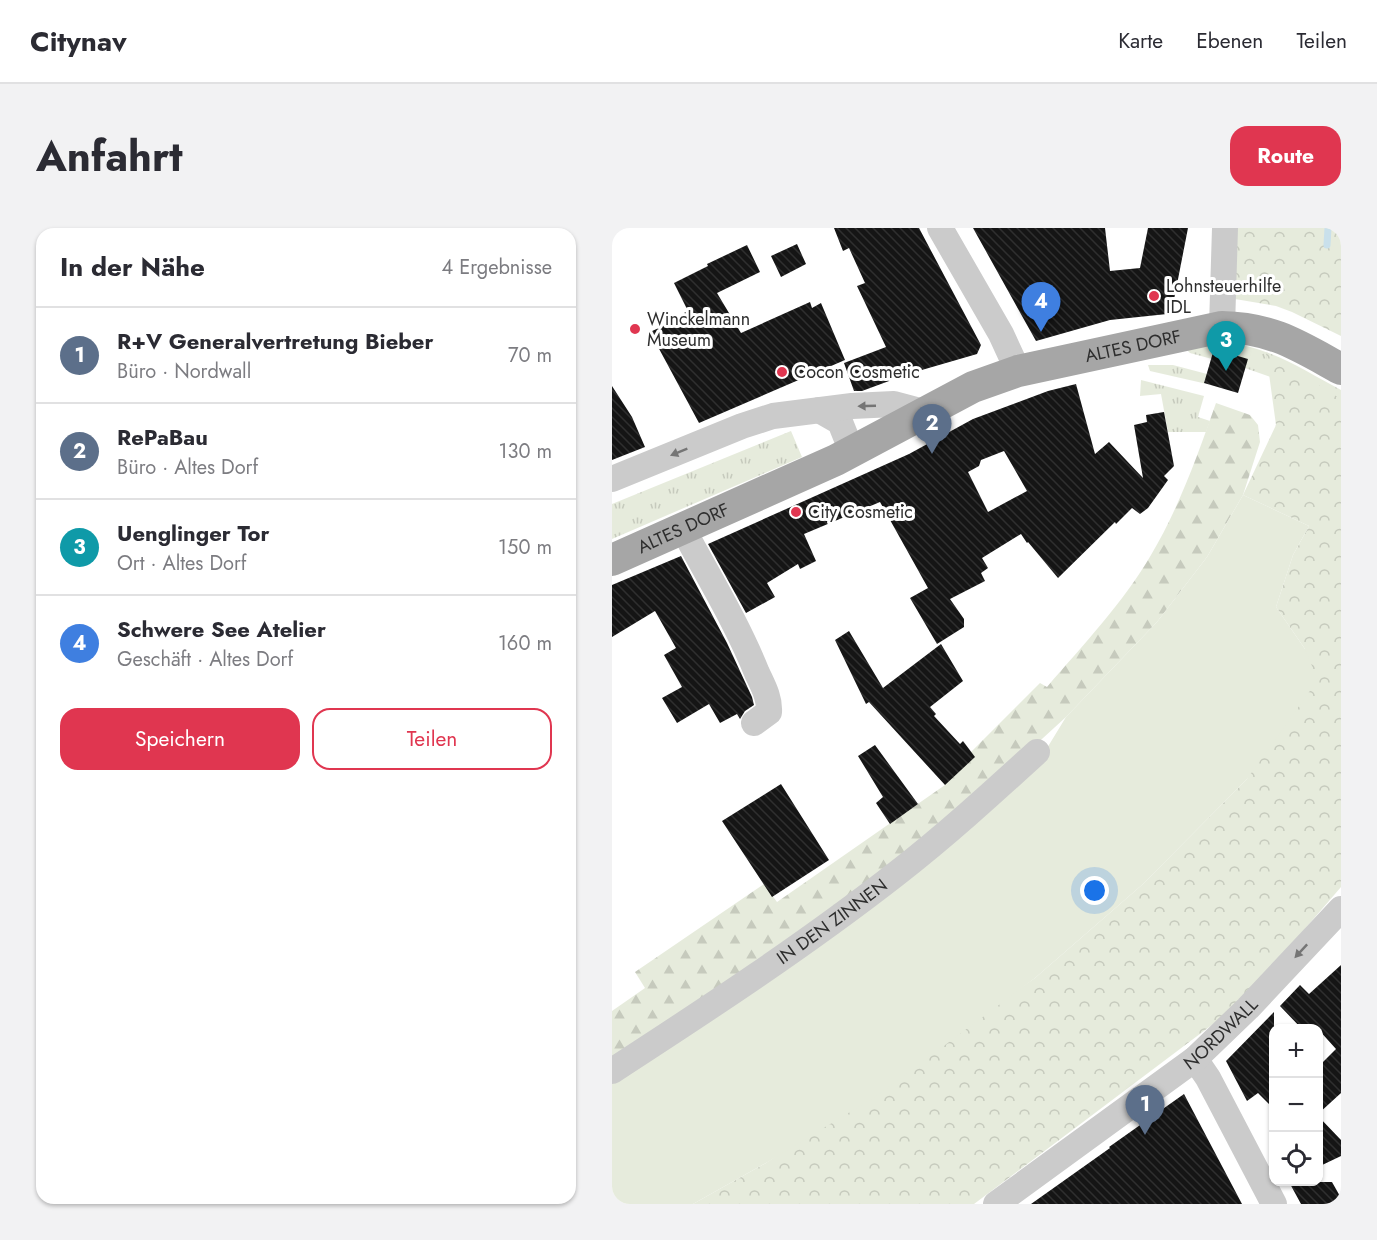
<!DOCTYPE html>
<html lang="de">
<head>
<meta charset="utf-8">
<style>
  :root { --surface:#fff; --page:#f2f2f3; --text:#2b2b33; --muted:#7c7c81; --line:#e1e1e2; --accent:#e03650 }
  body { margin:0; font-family:Jost,sans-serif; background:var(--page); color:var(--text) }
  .controls { position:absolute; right:18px; bottom:18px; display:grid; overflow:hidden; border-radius:12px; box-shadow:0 2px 4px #0004 }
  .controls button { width:54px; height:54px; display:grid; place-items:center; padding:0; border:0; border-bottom:2px solid var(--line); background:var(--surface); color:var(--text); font:30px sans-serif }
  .you { position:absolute; left:483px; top:663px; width:21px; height:21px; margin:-15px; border:4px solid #fff; border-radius:50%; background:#1a73e8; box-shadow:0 0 0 9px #1a73e833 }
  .badge { display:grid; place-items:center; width:39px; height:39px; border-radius:50%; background:var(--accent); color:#fff; font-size:20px; font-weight:700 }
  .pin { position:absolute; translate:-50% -50px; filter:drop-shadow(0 2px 3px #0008) }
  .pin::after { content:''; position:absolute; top:32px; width:21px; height:18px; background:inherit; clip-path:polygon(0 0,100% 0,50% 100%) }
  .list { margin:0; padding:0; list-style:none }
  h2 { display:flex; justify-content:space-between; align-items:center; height:78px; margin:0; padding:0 24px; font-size:26px }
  h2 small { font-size:20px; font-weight:400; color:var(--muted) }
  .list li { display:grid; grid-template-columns:39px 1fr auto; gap:18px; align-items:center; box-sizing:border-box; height:96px; padding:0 24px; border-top:2px solid var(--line) }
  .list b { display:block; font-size:22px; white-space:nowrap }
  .list p { margin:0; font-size:20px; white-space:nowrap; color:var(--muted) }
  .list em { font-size:20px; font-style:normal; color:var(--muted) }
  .actions { display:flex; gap:12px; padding:18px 24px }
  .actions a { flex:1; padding:14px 0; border:2px solid var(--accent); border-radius:18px; text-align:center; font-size:21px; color:var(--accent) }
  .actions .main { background:var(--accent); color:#fff }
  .icon { flex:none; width:33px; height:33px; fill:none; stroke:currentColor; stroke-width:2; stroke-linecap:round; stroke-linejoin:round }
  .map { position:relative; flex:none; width:729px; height:976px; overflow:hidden; border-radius:18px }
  header { display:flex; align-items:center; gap:36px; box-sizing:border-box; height:84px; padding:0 30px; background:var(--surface); border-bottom:2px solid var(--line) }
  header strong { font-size:28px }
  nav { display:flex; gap:33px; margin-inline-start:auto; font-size:21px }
  .intro { display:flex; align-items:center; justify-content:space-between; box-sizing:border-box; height:144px; padding:0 36px }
  h1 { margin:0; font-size:42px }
  .button { padding:15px 27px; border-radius:18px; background:var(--accent); color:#fff; font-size:21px; font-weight:700 }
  main { display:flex; gap:36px; padding:0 36px }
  aside { flex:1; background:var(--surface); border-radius:18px; box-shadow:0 2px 4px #0004 }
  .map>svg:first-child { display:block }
</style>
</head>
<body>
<header>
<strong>Citynav</strong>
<nav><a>Karte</a><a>Ebenen</a><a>Teilen</a></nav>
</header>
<div class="intro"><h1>Anfahrt</h1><a class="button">Route</a></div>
<main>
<aside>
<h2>In der Nähe<small>4 Ergebnisse</small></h2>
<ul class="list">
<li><span class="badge" style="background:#5c6f8a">1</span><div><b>R+V Generalvertretung Bieber</b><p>Büro · Nordwall</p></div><em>70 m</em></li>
<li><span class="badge" style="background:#5c6f8a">2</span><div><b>RePaBau</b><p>Büro · Altes Dorf</p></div><em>130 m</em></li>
<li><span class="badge" style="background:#0f9aa8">3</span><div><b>Uenglinger Tor</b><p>Ort · Altes Dorf</p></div><em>150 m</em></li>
<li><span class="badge" style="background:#3f7fe0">4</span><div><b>Schwere See Atelier</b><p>Geschäft · Altes Dorf</p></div><em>160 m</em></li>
</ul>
<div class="actions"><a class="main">Speichern</a><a>Teilen</a></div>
</aside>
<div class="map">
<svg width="729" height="976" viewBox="0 0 729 976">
  <defs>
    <pattern id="grass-tufts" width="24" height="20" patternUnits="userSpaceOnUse" patternTransform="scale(1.5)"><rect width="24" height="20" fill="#e6ebdc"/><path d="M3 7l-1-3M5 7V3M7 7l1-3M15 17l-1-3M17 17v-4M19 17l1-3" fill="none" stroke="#c6cabd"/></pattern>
    <pattern id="forest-firs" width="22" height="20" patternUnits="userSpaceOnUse" patternTransform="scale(1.5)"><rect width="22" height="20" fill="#e6ebdc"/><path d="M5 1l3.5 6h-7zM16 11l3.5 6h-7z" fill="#c6cabd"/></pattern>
    <pattern id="park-crowns" width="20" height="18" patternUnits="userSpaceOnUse" patternTransform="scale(1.5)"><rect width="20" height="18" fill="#e6ebdc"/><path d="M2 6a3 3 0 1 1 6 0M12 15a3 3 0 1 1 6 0" fill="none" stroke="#c6cabd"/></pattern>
    <pattern id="building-back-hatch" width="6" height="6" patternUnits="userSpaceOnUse" patternTransform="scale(1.5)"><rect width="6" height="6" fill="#151515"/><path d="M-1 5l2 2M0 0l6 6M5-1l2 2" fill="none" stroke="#2f2f2f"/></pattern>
  </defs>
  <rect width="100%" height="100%" fill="#fff"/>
  <path fill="url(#grass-tufts)" d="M608 115C652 115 691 142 729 162V174L633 140 578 125 575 122Z
    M536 137H561L595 146 592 155 595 156 538 143Z
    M529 152 592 168 586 189 598 193 594 204H556L549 166 528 168Z
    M179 203 190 229 0 311V276Z"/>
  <path fill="url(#forest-firs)" d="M604 175 638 187 646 197 648 214 631 267 595 329 545 394 454 489 338 595 0 836V783L33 760 23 744 152 656 165 674 333 557 359 524 428 455 435 459C471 417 511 375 539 327 567 280 586 226 604 175Z"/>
  <path fill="url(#park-crowns)" d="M621 0H729V108L680 84 664 78 623 71Z
    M654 124 729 171V659L629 775 362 976H81L154 935 423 750 531 656 635 551 693 421 664 379 681 327 697 298 631 267 664 197Z"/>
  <path fill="#e6ebdc" d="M631 267 697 298 681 327 664 379 693 421 700 438V460L635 551 531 656 423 750 266 867 154 935 81 976H0V856L102 788 429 530 454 489 545 394 595 329Z"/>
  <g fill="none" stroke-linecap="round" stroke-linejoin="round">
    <path stroke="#c9e0eb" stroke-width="7" d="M715 17 716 0"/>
  </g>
  <path fill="url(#building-back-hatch)" fill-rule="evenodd" d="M222 0H307L369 117 365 126 296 146 250 163H242L232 135 274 119 245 58 253 55 237 20 231 23Z
    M361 0H493L498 43 528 40 536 0H576L560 82 555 86 498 92 424 113Z
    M185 16 194 36 169 49 159 28Z
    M135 17 148 44 105 65 129 105 198 74 200 80 209 75 233 132 87 195 38 104 73 88 72 85 76 83 62 55 96 38 95 36Z
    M602 121 636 131 626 165 592 155Z
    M464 156 483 226 497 214 531 250 522 197 535 194 534 187 552 184 562 238 552 248 556 252 536 280 528 286 520 280 504 296 503 294 446 350 416 314 415 315 409 306 370 330 376 340 369 345 373 353 338 371 352 391V399L325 416 298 370 316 360 268 274 192 306 204 333 188 341 186 336 155 355 163 369 134 385 96 316 297 226 361 191 436 163ZM392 223 415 263 376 284 356 244 367 238 369 232Z
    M0 158 20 189 33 219 0 232Z
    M69 328 115 415 140 469 142 477 133 483 128 491 125 486 108 495 97 476 65 495 50 470 70 459 52 427 64 420 43 383 0 409V357Z
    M237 403 271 460 329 416 351 453 318 479 324 486 322 488 348 516 351 513 363 529 333 557 257 474 254 476 223 412Z
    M263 517 306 576 278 596 264 575 271 569 246 528Z
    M169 556 217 632 160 669 110 593Z
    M729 737V865L706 886V839L724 821 706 801H690L668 778 688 757 697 766Z
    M662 784V881L646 865 635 873 614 833Z
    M572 866 630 976H419L498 920 497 919Z
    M706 888 729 912V928L706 939Z
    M677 954H720L729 970V976H689Z"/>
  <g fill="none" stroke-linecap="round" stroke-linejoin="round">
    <g stroke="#cbcbcb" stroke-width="26">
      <path d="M328 0 389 106 406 143"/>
      <path d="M610 99 613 0"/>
      <path d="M207 182 228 194 240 224"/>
      <path d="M0 251 130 198 161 188 240 178 282 176 312 184"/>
      <path d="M71 301C96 348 125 395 145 445 151 458 158 470 157 484L142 495"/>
      <path d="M583 831 596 850 662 976"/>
      <path id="s1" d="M0 843C97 780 193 717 284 646 333 608 379 566 425 524"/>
      <path id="s2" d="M384 976 583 831 636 780 729 681"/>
    </g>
    <path stroke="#a6a6a6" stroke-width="32" id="s3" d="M0 332 224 232 361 159 406 143 610 99C661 100 687 118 729 141"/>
  </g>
  <defs><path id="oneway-solid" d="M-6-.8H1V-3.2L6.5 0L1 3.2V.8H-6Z" transform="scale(1.5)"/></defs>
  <g fill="#757575">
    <use href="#oneway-solid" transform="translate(255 178) rotate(178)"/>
    <use href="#oneway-solid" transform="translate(67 224) rotate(158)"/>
    <use href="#oneway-solid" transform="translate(689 723) rotate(133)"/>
  </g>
  <g fill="#e03650" stroke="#fff" stroke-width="2">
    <circle cx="542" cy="68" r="6"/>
    <circle cx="23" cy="101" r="6"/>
    <circle cx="170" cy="144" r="6"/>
    <circle cx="184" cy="284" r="6"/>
  </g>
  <g text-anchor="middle" stroke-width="6" stroke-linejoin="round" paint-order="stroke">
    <g font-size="18" fill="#2e2e2e" stroke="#fff" text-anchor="start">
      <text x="554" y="64">Lohnsteuerhilfe<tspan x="554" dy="21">IDL</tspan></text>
      <text x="35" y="97">Winckelmann<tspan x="35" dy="21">Museum</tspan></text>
      <text x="182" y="150">Cocon Cosmetic</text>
      <text x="196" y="290">City Cosmetic</text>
    </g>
    <g font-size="18" fill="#2e2e2e" stroke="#fff">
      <text dy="6" stroke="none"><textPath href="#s3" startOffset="566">ALTES DORF</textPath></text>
      <text dy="6" stroke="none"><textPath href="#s3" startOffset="78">ALTES DORF</textPath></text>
      <text dy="6" stroke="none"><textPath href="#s1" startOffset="266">IN DEN ZINNEN</textPath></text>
      <text dy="6" stroke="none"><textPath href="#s2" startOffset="282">NORDWALL</textPath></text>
    </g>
  </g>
</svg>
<div class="controls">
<button>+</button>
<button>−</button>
<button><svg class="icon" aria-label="locate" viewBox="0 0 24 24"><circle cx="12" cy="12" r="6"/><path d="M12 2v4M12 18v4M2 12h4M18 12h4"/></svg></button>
</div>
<div class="you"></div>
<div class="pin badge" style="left:533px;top:907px;background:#5c6f8a">1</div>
<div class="pin badge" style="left:320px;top:226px;background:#5c6f8a">2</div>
<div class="pin badge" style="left:614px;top:143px;background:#0f9aa8">3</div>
<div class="pin badge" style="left:429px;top:104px;background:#3f7fe0">4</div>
</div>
</main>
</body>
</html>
